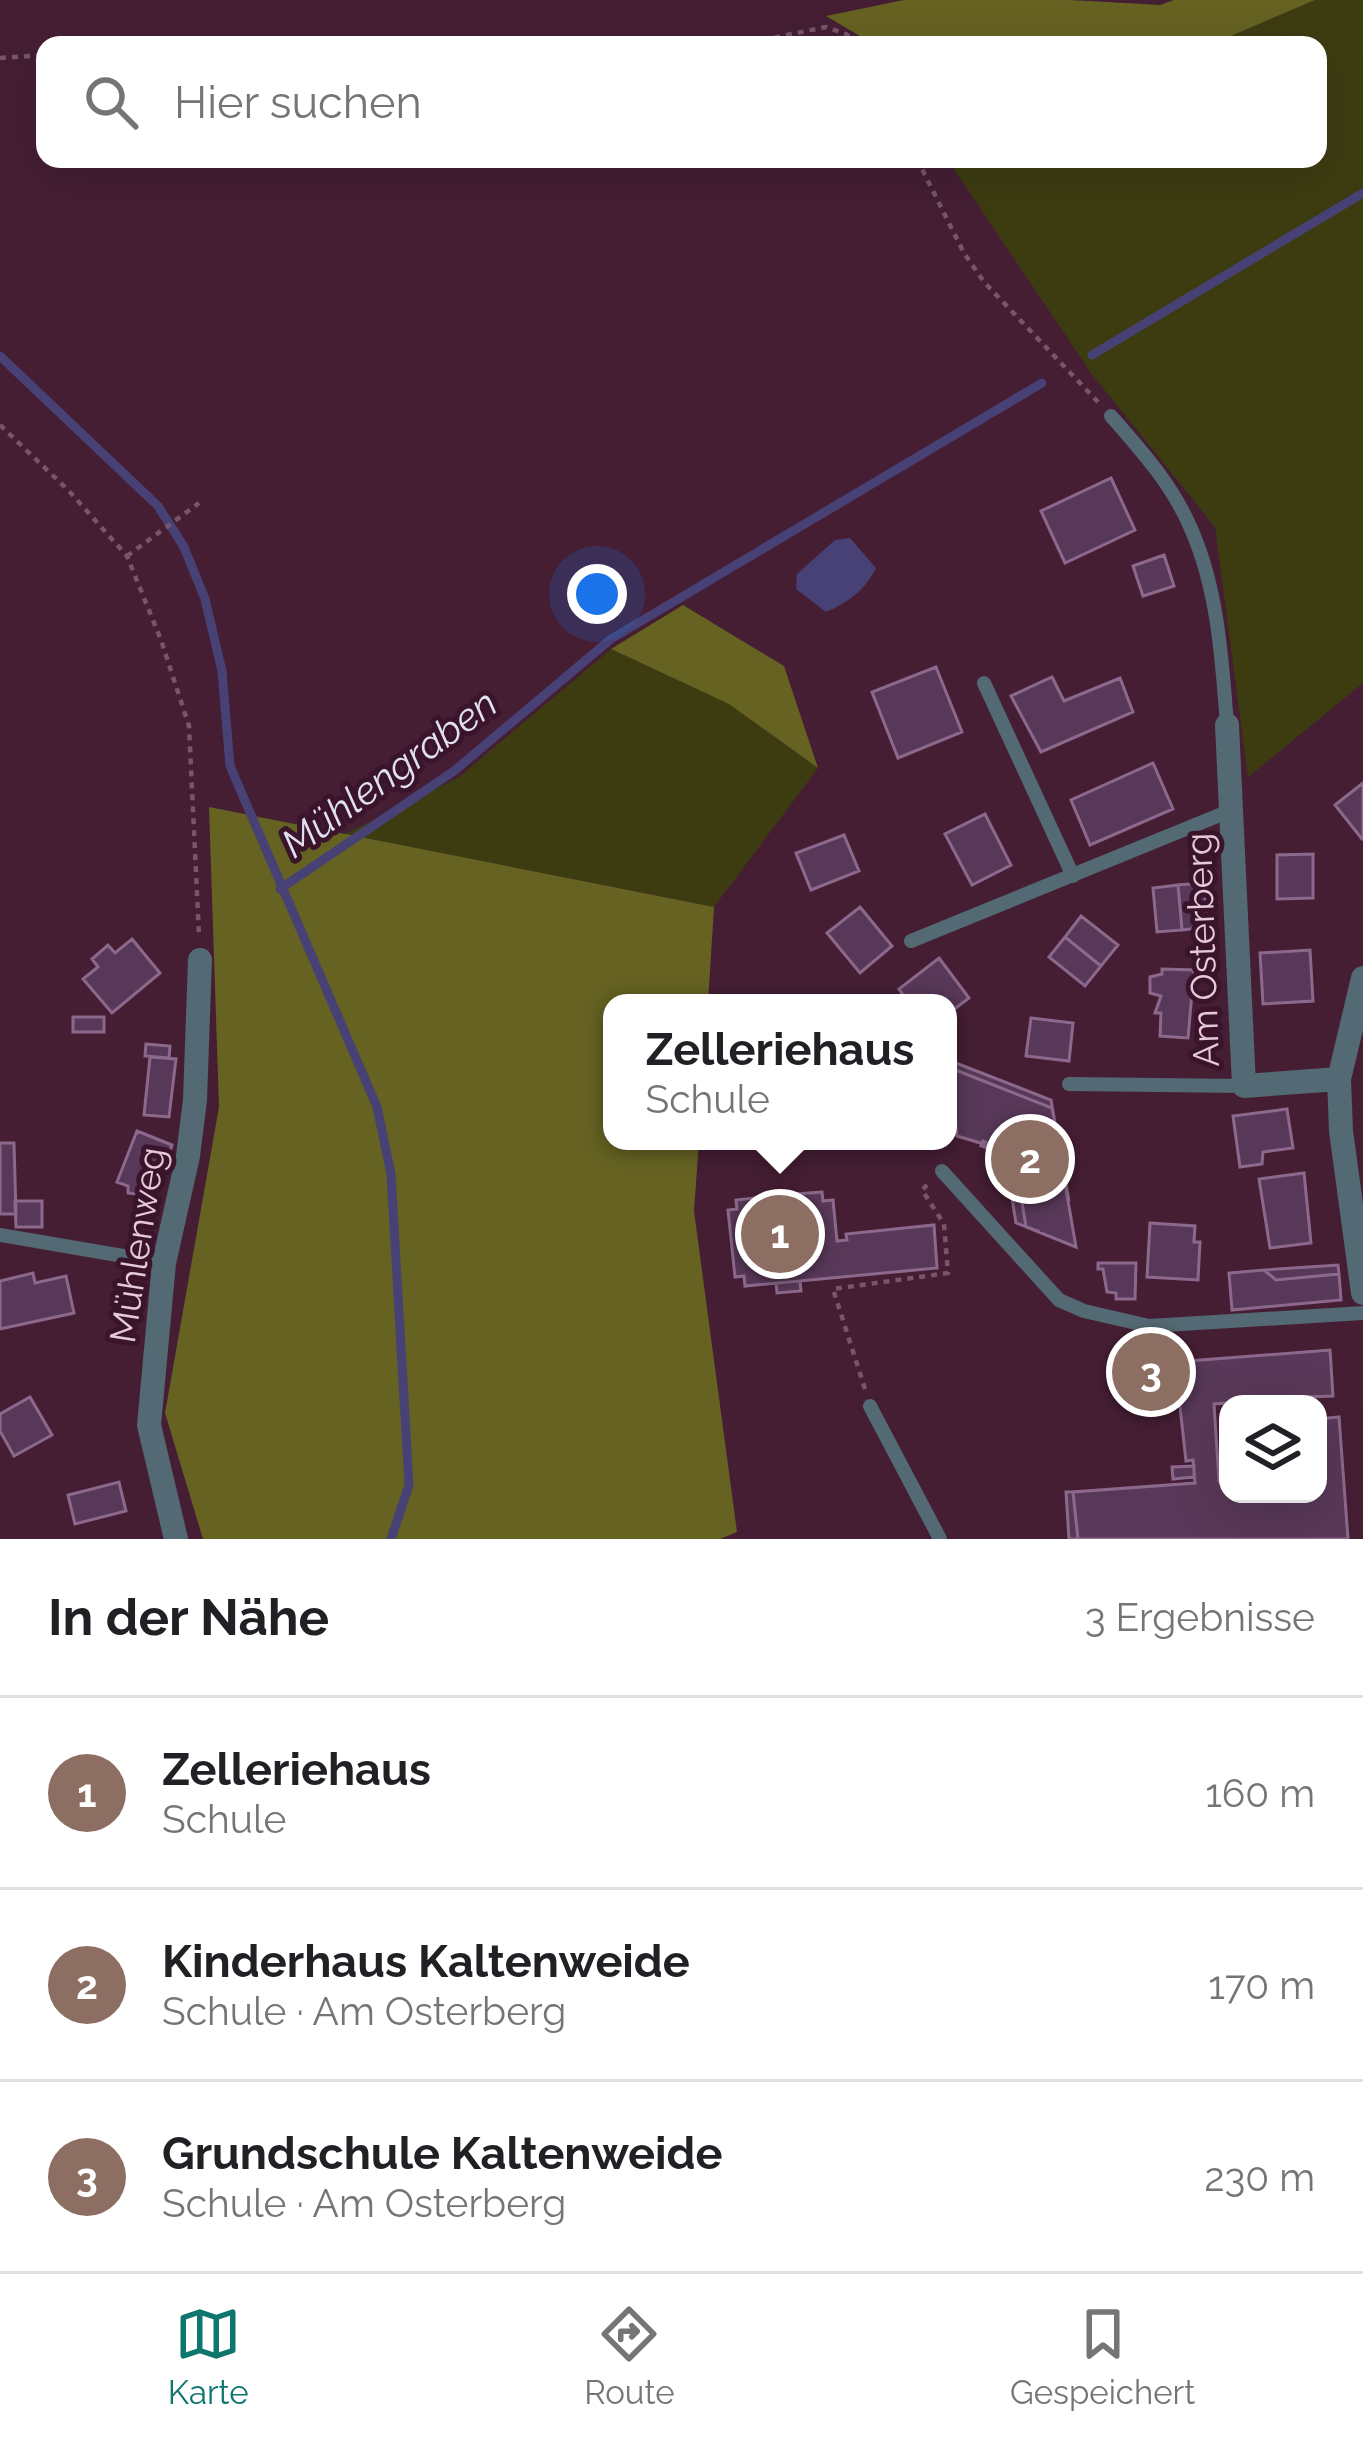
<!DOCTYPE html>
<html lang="de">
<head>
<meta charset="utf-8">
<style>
  :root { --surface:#fff; --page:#f2f2f2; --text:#202124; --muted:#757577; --line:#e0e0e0; --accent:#0f766e }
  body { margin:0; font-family:Raleway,sans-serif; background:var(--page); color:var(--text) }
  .controls { position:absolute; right:36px; bottom:36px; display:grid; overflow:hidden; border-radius:24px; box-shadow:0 12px 48px #0002 }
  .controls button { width:108px; height:108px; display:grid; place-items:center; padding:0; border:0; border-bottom:3px solid var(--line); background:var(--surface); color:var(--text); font:60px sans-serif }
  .you { position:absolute; left:597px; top:594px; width:42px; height:42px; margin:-30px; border:9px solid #fff; border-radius:50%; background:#1a73e8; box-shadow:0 0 0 18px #1a73e833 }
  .badge { display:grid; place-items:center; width:78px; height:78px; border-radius:50%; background:var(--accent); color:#fff; font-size:39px; font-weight:700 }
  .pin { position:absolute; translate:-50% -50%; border:6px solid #fff; box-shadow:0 3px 12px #0006 }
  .popup { position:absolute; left:603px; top:994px; width:354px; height:156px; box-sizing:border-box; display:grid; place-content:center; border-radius:24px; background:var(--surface); filter:drop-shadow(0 3px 9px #0005); font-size:39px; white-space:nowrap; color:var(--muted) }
  .popup b { font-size:45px; color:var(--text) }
  .popup::after { content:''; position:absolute; left:50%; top:100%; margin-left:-24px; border:24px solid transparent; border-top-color:var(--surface) }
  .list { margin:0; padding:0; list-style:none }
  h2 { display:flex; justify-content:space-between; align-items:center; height:156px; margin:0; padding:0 48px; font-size:51px }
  h2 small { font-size:39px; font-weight:400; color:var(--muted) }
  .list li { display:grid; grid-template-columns:78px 1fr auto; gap:36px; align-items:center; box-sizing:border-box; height:192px; padding:0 48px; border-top:3px solid var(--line) }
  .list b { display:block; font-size:45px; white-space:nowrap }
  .list p { margin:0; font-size:39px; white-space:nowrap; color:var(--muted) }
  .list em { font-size:39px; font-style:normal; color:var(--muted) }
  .icon { flex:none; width:66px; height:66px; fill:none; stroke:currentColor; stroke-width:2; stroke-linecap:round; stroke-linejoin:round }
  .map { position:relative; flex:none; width:1363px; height:1539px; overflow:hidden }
  .search { position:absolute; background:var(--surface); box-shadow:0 12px 48px #0002; left:36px; right:36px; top:36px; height:132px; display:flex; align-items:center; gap:30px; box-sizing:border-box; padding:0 42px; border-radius:24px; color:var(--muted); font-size:45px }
  .sheet { height:732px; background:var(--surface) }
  nav { display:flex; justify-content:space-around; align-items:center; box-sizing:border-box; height:168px; border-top:3px solid var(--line); background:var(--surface); font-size:33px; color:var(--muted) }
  nav a { display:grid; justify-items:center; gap:6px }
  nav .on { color:var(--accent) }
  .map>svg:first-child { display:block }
</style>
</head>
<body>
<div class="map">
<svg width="1363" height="1539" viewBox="0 0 1363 1539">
  <rect width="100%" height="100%" fill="#451e34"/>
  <path fill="#3d3c11" d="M1315 0H1363V683L1248 777 1215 527 1091 373 947 159H1318V45H1210Z
    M611 649 729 704 818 768 714 907 345 834 459 777Z"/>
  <path fill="#656222" d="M904 0H1070L1160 5 1174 0H1315L1210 45H875L826 16Z
    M683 605 784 666 818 768 729 704 611 649Z
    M209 807 714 907 708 1003H612V1141H699L694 1211 737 1532 720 1539H203L165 1413 219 1107Z"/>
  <path fill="#474175" d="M850 538 876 568C865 590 849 602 826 612L796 589 797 574 835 540Z"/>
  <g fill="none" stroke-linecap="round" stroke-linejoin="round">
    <path stroke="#474175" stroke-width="9" d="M1092 355 1363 193
      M0 356 158 506 184 547 205 599 222 671 230 766 377 1107 391 1174 409 1485 391 1539
      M280 889 454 771 611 639 1042 383"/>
  </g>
  <path fill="#583858" stroke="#8c698c" stroke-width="3" d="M1111 478 1135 530 1065 563 1041 511Z
    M1164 555 1174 586 1143 596 1133 566Z
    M936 667 962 732 898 758 872 692Z
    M1052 677 1064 701 1120 678 1133 712 1041 752 1011 696Z
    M1153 763 1173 809 1090 845 1071 800Z
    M1363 783V838L1362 839 1335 805Z
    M985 814 1011 865 972 885 945 834Z
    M844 835 859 871 811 890 796 853Z
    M1313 854V898L1277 899V855Z
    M1204 883 1208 927 1182 930 1178 885Z
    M1178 885 1182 930 1157 932 1153 888Z
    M860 907 892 946 860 973 827 933Z
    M1081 916 1118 945 1101 966 1065 937Z
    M1065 937 1101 966 1085 986 1049 957Z
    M132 939 160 973 112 1013 83 979 98 967 92 959 108 945 115 953Z
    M1310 950 1313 1001 1263 1004 1260 953Z
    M939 958 969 998 948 1014V1003H909L899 989Z
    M1162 969 1194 970 1188 1038 1160 1036 1161 1013H1155L1161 996 1150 993V977L1162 974Z
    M73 1017H104V1032H73Z
    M1031 1018 1073 1023 1069 1061 1026 1056Z
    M146 1044 170 1046 169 1058 145 1056Z
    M150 1057 176 1059 169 1117 144 1115Z
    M948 1060 1051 1100 1069 1201 1052 1108 948 1067Z
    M948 1067 1052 1108 1076 1247 1026 1227 1014 1153 957 1136Z
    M1287 1109 1293 1148 1263 1152 1262 1164 1240 1167 1233 1116Z
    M137 1131 172 1145 160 1185 157 1184 152 1196 128 1193V1186L117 1182Z
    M983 1141 1014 1153 1026 1227 1040 1232 1016 1223 1005 1155 981 1146Z
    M0 1143H14L16 1214H0Z
    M1304 1173 1311 1243 1270 1248 1259 1179Z
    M822 1192 823 1201 833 1200 837 1241 847 1240 846 1234 934 1225 937 1268 745 1286 744 1276 735 1277 728 1210 737 1209 736 1200 764 1197 765 1207 795 1204V1194Z
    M15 1201H42V1227H16Z
    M1150 1223 1195 1226 1194 1242H1200L1198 1280 1147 1277Z
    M1098 1263H1136L1135 1299H1116V1293L1107 1292 1103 1269H1098Z
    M1338 1265 1339 1274 1276 1280 1264 1270Z
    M1264 1270 1276 1280 1339 1274 1341 1300 1232 1310 1229 1273Z
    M33 1273 35 1283 66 1276 74 1313 0 1329V1281Z
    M800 1281 801 1291 777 1293 776 1283Z
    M1330 1350 1333 1396 1304 1397V1404H1293L1292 1399 1214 1404 1219 1481 1228 1480V1494H1318V1419L1339 1417 1348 1539H1078L1073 1492 1195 1483 1193 1460 1186 1461 1175 1362Z
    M30 1397 52 1435 14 1456 0 1431V1414Z
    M1194 1466V1477L1173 1479 1172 1467Z
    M119 1482 126 1511 75 1524 68 1495Z
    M1066 1492H1073L1078 1539H1069Z"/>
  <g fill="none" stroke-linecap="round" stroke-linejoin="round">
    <path stroke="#785569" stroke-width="4.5" stroke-dasharray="6 6" stroke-linecap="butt" d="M739 45 826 27 846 34 862 45
      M0 58 45 55
      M917 159 964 253 984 282 1098 402
      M0 425 69 491 127 556 161 640 189 726 199 936
      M127 556 199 503
      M865 1389 833 1289 948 1273 944 1224 922 1190 928 1184"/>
    <path stroke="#536973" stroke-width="14" d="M1111 416C1142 451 1174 487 1192 531 1218 591 1222 660 1227 725
      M984 683 1073 876
      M911 941 1232 810
      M1069 1084 1244 1086
      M942 1171 1059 1300 1084 1311 1149 1326 1363 1313
      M0 1235 164 1263
      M870 1406 940 1539"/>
    <path stroke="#536973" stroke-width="24" d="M1227 725 1244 1086 1339 1079
      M1363 978 1339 1079 1341 1131 1363 1293
      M176 1539 149 1425 164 1263 188 1156 195 1100 200 960"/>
  </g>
  <g text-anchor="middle" stroke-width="10" stroke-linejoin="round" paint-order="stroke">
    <g font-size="36" fill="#e5cbd8" stroke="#3a142a">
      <text transform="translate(1202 950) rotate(-92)" y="13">Am Osterberg</text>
      <text transform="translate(137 1245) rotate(-81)" y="13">Mühlenweg</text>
    </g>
    <g font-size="39" font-style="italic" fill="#e0e0f1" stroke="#3a142a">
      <text transform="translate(389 773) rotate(-36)" y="14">Mühlengraben</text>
    </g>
  </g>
</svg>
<div class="controls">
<button><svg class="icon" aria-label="layers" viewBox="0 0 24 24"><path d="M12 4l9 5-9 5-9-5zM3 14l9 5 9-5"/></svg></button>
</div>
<div class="you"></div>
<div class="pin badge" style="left:780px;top:1234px;background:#8d6e63">1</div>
<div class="popup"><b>Zelleriehaus</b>Schule</div>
<div class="pin badge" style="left:1030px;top:1159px;background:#8d6e63">2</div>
<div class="pin badge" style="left:1151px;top:1372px;background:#8d6e63">3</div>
<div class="search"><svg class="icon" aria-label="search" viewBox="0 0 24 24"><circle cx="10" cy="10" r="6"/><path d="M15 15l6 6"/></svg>Hier suchen</div>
</div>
<section class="sheet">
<h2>In der Nähe<small>3 Ergebnisse</small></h2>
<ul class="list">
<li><span class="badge" style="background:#8d6e63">1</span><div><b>Zelleriehaus</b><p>Schule</p></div><em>160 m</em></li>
<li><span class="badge" style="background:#8d6e63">2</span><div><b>Kinderhaus Kaltenweide</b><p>Schule · Am Osterberg</p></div><em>170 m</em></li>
<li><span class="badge" style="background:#8d6e63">3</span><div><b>Grundschule Kaltenweide</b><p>Schule · Am Osterberg</p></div><em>230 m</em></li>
</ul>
</section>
<nav>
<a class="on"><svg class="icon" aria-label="map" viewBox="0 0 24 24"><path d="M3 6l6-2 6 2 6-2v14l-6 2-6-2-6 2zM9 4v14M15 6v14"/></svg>Karte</a>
<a><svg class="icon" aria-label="directions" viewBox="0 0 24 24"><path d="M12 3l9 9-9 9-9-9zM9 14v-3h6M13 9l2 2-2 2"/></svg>Route</a>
<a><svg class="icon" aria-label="saved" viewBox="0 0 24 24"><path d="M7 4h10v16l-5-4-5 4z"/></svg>Gespeichert</a>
</nav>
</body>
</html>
